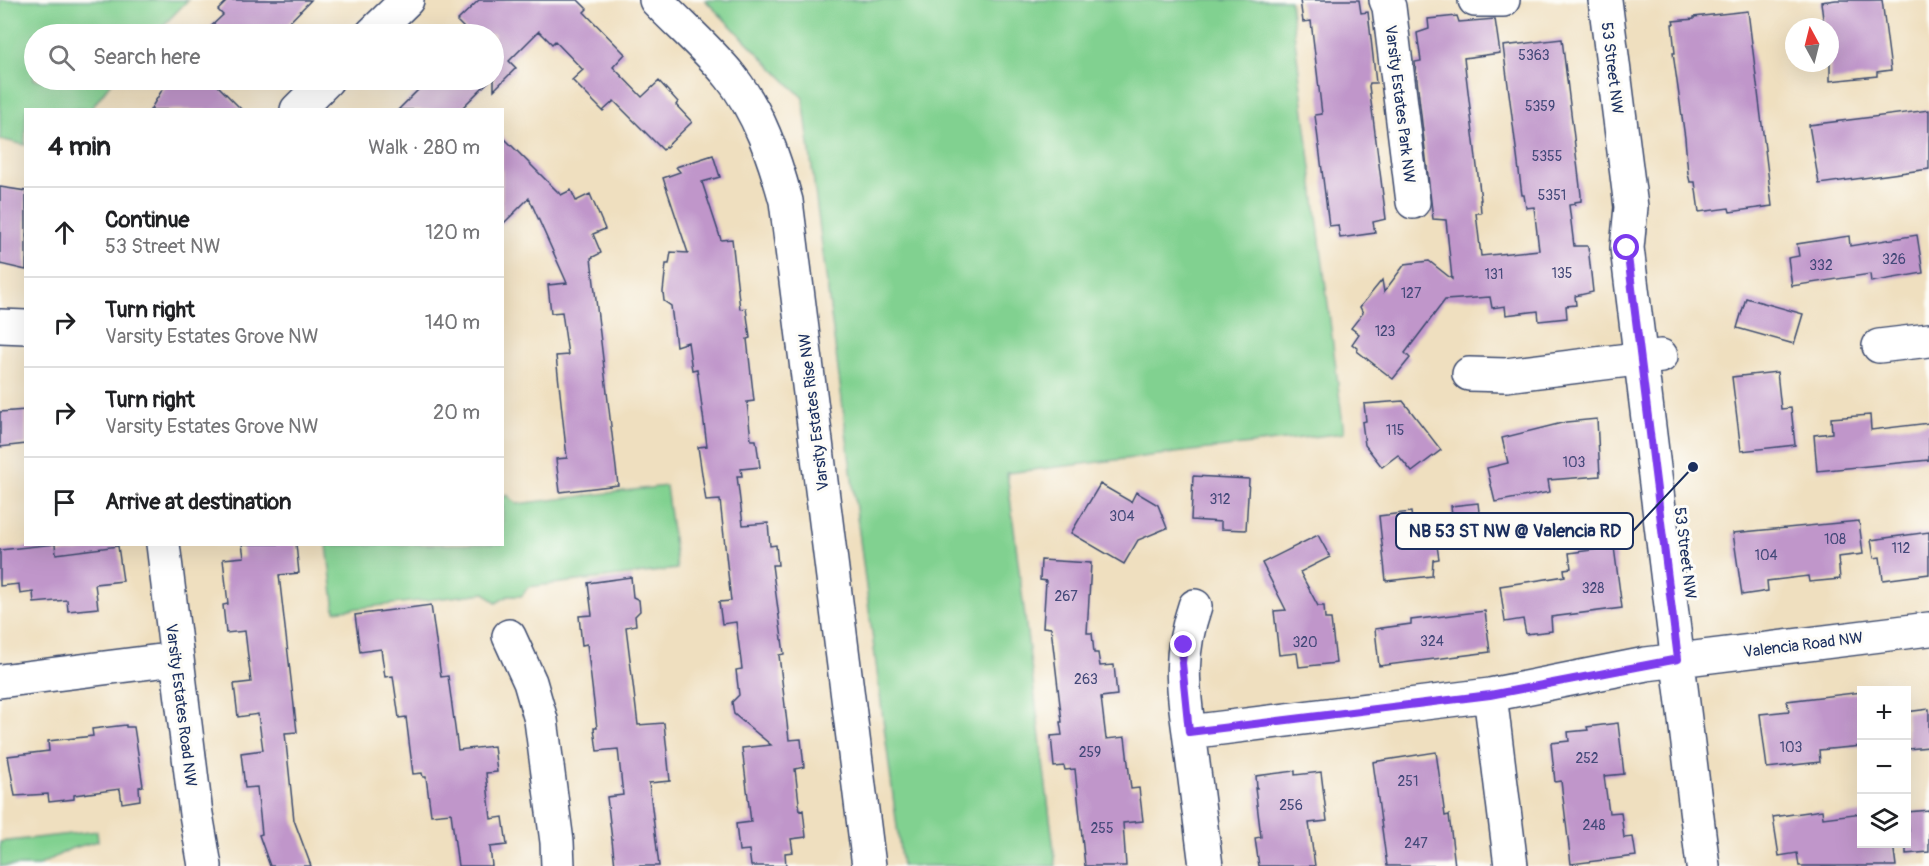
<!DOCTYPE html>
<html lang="en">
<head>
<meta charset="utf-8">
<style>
  :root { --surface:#fff; --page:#f6f6f6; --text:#202124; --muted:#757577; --line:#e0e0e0 }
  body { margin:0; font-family:Pangolin,sans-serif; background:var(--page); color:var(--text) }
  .controls { position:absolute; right:18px; bottom:18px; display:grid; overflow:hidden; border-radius:0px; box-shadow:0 6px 24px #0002 }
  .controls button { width:54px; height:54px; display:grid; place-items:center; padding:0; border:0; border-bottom:2px solid var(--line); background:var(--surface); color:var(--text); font:30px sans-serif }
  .compass { position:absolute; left:1785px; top:18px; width:54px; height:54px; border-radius:50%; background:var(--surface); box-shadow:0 6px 24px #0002; rotate:353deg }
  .stop { position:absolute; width:18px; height:18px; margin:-14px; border:4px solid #7c3aed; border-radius:50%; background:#fff }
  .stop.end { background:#7c3aed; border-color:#fff; box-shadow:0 2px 6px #0008 }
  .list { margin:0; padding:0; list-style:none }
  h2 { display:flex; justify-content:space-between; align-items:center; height:78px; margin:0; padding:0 24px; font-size:26px }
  h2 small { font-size:20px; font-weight:400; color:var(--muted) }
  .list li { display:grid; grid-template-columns:39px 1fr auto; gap:18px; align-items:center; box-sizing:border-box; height:90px; padding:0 24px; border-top:2px solid var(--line) }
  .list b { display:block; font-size:22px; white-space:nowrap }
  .list p { margin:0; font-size:20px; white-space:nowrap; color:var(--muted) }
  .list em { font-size:20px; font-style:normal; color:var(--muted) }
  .icon { flex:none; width:33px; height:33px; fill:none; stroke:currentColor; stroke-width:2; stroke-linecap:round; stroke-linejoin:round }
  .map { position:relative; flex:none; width:1929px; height:866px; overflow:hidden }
  .search { position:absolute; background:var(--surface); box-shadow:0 6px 24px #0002; left:24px; top:24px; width:480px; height:66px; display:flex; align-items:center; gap:15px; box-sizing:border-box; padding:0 21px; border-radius:33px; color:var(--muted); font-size:22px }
  .panel { position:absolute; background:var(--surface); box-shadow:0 6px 24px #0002; left:24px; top:108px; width:480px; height:438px; border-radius:0px }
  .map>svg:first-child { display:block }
</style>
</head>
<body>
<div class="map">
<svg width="1929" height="866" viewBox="0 0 1929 866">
  <rect width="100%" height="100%" fill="#fdfcf7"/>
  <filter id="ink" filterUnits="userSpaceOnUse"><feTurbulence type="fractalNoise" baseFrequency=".0167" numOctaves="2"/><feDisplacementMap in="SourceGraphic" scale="12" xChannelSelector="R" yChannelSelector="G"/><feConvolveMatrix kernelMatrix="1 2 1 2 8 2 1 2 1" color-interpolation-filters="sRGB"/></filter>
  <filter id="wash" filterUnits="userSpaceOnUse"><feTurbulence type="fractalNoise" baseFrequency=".008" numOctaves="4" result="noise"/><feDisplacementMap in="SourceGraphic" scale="24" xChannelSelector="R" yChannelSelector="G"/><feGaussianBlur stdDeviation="1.35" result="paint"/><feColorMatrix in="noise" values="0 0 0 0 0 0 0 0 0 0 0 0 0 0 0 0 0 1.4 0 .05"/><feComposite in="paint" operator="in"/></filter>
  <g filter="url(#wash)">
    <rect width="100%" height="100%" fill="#efdfbf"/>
    <path fill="#81d190" stroke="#4e8077" stroke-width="1.5" d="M0 0H188L155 34H34V80H113L91 109 26 110 25 145 0 139Z
      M705 0H1290L1344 433 1007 473 1056 866H902L803 98Z
      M666 486 677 569 528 587 522 596H508L496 603 485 593 335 611 327 545 502 544 503 497 507 495 517 504Z
      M97 831 98 841 70 849 38 866H0V842Z"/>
    <g id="blocks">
      <path fill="#c096ca" d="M228 0H311L278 34H203L223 15 218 10Z
        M479 0H578L587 9 584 12 625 54 613 67 642 97 659 81 678 102 676 105 692 122 663 150 614 101 603 111 572 80 583 70 555 41 552 44 539 31 509 61 516 68 494 90V34H470L457 21Z
        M1300 0H1359L1361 13 1368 12 1376 83H1370L1369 86 1386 219 1373 222 1375 233 1340 238 1338 225 1329 226 1315 115 1322 114 1311 21 1303 22Z
        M1836 0H1882L1891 70 1877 72V76L1830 81V27H1824L1821 2Z
        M1748 11 1772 206 1730 212 1729 208 1699 212 1695 182H1690L1688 174 1685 138 1673 53H1675L1672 24H1674L1673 21 1694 19V17Z
        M1457 16 1459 22 1495 19 1500 53 1464 58 1481 200H1480L1481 213H1476L1481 256 1539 250 1534 207 1526 208 1524 195H1522L1503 46 1562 39 1581 195V201L1575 202V204L1569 205 1574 246H1588L1593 292 1575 296 1576 305 1566 306 1567 318 1539 321 1538 311 1506 315 1505 306 1492 308 1490 297 1445 300 1405 353 1410 358 1393 379 1357 351 1358 349 1352 344 1359 334 1351 328 1363 313 1360 307 1382 280 1384 292 1405 264 1429 261 1452 279 1446 220 1433 219 1415 62 1421 61 1417 33 1429 29 1428 19Z
        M168 80H212L242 110H150Z
        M407 80H490L460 110H398L418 90Z
        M1929 110V169L1819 184 1809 125Z
        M502 136 561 195 571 190 576 201 590 194 605 229 593 234 601 253 591 258 618 485 560 492 556 459 567 458 556 356 568 355 562 312 551 313 548 285 567 283 529 198 502 225Z
        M713 155 720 177 702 182 721 240 732 239 740 309 746 308 750 338 747 339 754 401 747 402 751 440H756L760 467 741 469 742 476H737L743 525 768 523 770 546 776 545 778 565H772L784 654 779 655 789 740 801 739 804 767 795 769 800 811 803 810 806 837 791 839 793 852 785 853 786 866H751L749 850 739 851 736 824 751 822 742 748 771 745 734 714 732 702 739 695 736 670 742 669 736 622 722 624 719 602 731 601 720 500 706 501 698 447 707 446 697 369 692 370 688 342 676 346 671 306 664 301 663 292 666 264H669L671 252 688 253 663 178 680 172 676 167Z
        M0 187 26 191V270L0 264Z
        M1917 235 1923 273 1871 282 1870 274 1792 286 1788 258 1799 256 1797 244 1849 236 1850 246Z
        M1746 298 1803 314 1794 344 1737 328Z
        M1777 372 1781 409 1791 408 1795 445 1741 451 1732 377Z
        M1403 401 1441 450 1412 472 1398 455 1382 467 1365 445 1362 422 1366 421 1364 404Z
        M26 410V444L0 447V412Z
        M1870 415 1871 430 1929 423V460L1817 471 1814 435 1832 433 1831 418Z
        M1597 419 1600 476 1548 480 1550 492 1495 502 1487 468 1508 463 1502 438 1566 422Z
        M1193 476 1249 479 1246 530 1221 529V522L1191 520Z
        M1100 484 1131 502 1136 492 1158 505 1167 528 1138 540 1124 564 1071 533Z
        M1478 503 1481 530 1454 533 1451 506Z
        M1411 512 1414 536 1435 533 1439 559 1433 560 1432 576 1386 581 1379 516Z
        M1859 521 1863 554 1838 557 1840 579 1809 582 1808 576 1767 581 1768 591 1742 595 1733 533Z
        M1929 532V574L1883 580 1880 557 1874 558 1871 540Z
        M1318 535 1330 557 1300 572 1318 606H1324L1325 619H1331L1336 663 1299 667 1297 653 1279 655 1274 611 1286 610 1262 563Z
        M55 544 56 554 118 546 123 581 95 584 98 608 68 611 67 600 34 603 33 592 20 594 19 584 0 586V550Z
        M242 544H296L299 573 279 575 297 732 285 733 294 820 311 866H270L259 835 262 834 257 787 245 788 241 753 263 750 258 714 238 717 234 684 251 682 245 631 226 633 223 605 228 604 223 559 244 557Z
        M1614 547 1622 608 1551 617 1552 631 1526 634 1523 619 1505 622 1500 586 1565 576 1564 569 1571 568 1569 553Z
        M1041 560 1091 563 1087 633H1092L1094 653H1098L1100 666 1114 665 1117 695 1101 697 1106 739 1125 737 1131 789 1139 788 1143 821 1123 823 1126 866H1085L1075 769 1065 770 1064 766 1054 767 1051 736 1062 735 1060 722H1062L1051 628 1043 627 1046 581 1040 580Z
        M631 577 633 597 639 600 640 611 635 616 636 625 626 627 638 725 664 723 670 781 649 783 659 866H615L607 797 623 795 618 749 597 751 594 728H597L587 644 582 645 579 616 592 615 588 583Z
        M431 605 441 677 448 676 458 750 494 746 497 772 486 773 491 819 503 817 507 845 490 847 492 866H458L451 813 431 815 426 777H423L422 773 413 774 406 717 399 718 393 676 385 677 381 649 360 652 355 615Z
        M1485 611 1490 652 1379 666 1375 629 1411 624V620Z
        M1862 692V746L1819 750 1820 762 1767 768 1760 714 1789 711 1787 701Z
        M1929 709V747L1908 749 1906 712Z
        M1618 723 1624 774 1604 776 1609 813 1621 812 1624 838 1633 837 1636 856 1571 864 1561 781 1555 782 1551 743 1569 741 1568 732 1588 730 1587 727Z
        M126 725V727H134L143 786 139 787 140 800 122 803 120 789 74 795V799L49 802 48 794 15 796 8 756 49 751 48 741 93 736 92 729Z
        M1436 752 1445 816 1449 815 1455 866H1387L1373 762Z
        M1295 771V775L1321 772 1327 821 1309 823 1315 866H1259L1255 838 1261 837 1255 788H1257L1256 776Z
        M1822 810 1823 818 1862 813V843H1893L1896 866H1799L1797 853 1779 856 1773 817Z
        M1929 810V852L1906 854V831H1909L1907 812Z"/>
    </g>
  </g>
  <g filter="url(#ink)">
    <use href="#blocks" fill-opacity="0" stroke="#3b496d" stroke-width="1.5"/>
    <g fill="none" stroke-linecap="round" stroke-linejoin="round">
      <defs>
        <path id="minor" d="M656 0C680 25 708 49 730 76 759 112 774 157 786 201L869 866
          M1386 0 1389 7 1413 202
          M1475 0H1503
          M1605 0 1631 207 1627 248 1703 866
          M372 34 407 0
          M297 110 327 80
          M0 326 26 327
          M1879 346 1929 340
          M1469 374 1506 375 1661 356
          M163 544 196 814 205 866
          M509 636 530 682 541 720 557 842 558 866
          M0 681 176 659
          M1490 695 1511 866
          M1189 732C1182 683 1179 653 1195 606
          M1206 866 1189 732 1490 695 1646 664 1929 629"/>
      </defs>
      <use href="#minor" stroke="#3b496d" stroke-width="36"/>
      <use href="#minor" stroke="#fff" stroke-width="33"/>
    </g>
  </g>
  <g fill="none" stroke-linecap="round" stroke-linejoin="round" filter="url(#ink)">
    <path stroke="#7c3aed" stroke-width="8" d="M1184 645 1182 663 1189 732 1490 695 1678 659 1627 248"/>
  </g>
  <g text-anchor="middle" stroke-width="6" stroke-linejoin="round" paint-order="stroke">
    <g font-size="14" fill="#444979">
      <text x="1534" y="60">5363</text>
      <text x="1540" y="111">5359</text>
      <text x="1547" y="161">5355</text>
      <text x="1552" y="200">5351</text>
      <text x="1894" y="264">326</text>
      <text x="1821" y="270">332</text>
      <text x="1562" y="278">135</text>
      <text x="1494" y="279">131</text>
      <text x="1411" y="298">127</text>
      <text x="1385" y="336">123</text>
      <text x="1395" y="435">115</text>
      <text x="1574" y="467">103</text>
      <text x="1220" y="504">312</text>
      <text x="1122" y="521">304</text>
      <text x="1835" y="544">108</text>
      <text x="1901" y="553">112</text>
      <text x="1766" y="560">104</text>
      <text x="1593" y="593">328</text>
      <text x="1066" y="601">267</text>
      <text x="1432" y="646">324</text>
      <text x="1305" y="647">320</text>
      <text x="1086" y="684">263</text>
      <text x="1791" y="752">103</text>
      <text x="1090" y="757">259</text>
      <text x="1587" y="763">252</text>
      <text x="1408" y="786">251</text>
      <text x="1291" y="810">256</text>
      <text x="1594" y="830">248</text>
      <text x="1102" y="833">255</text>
      <text x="1416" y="848">247</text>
    </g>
    <g font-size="16" fill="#1b2f5e" stroke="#fdfcf7">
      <text transform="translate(1613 68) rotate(83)" y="6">53 Street NW</text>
      <text transform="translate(1401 104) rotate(83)" y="6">Varsity Estates Park NW</text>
      <text transform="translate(813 412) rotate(-97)" y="6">Varsity Estates Rise NW</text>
      <text transform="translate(1686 553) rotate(83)" y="6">53 Street NW</text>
      <text transform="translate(1803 644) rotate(-7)" y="6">Valencia Road NW</text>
      <text transform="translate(182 705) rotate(83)" y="6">Varsity Estates Road NW</text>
    </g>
  </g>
  <path fill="none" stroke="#1b2f5e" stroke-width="2" d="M1693 467L1633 531"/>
  <circle fill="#1b2f5e" stroke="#fdfcf7" stroke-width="2" cx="1693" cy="467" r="6"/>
  <rect fill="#fdfcf7" stroke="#1b2f5e" stroke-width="2" x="1396" y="513" width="237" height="36" rx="6"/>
  <g font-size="18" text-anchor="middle" font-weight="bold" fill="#1b2f5e">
    <text x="1515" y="537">NB 53 ST NW @ Valencia RD</text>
  </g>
</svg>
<div class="controls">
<button>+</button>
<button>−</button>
<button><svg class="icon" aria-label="layers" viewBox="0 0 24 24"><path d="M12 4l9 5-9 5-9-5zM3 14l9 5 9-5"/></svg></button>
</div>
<svg class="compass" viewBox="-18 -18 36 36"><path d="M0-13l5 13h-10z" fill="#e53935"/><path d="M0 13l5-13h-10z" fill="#757577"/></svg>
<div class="stop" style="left:1627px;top:248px"></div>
<div class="stop end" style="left:1184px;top:645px"></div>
<div class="search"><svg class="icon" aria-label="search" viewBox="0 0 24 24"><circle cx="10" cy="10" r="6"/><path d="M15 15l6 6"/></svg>Search here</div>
<section class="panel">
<h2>4 min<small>Walk · 280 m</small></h2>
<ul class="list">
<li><svg class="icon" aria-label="ahead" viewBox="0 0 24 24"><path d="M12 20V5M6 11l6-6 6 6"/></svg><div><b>Continue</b><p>53 Street NW</p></div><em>120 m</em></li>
<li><svg class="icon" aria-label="right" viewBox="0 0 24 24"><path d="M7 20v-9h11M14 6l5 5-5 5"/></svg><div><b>Turn right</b><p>Varsity Estates Grove NW</p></div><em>140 m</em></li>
<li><svg class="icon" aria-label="right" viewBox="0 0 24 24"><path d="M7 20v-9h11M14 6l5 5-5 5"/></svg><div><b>Turn right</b><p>Varsity Estates Grove NW</p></div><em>20 m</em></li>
<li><svg class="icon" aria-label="arrive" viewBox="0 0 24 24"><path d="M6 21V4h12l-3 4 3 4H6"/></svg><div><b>Arrive at destination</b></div></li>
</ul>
</section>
</div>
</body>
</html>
